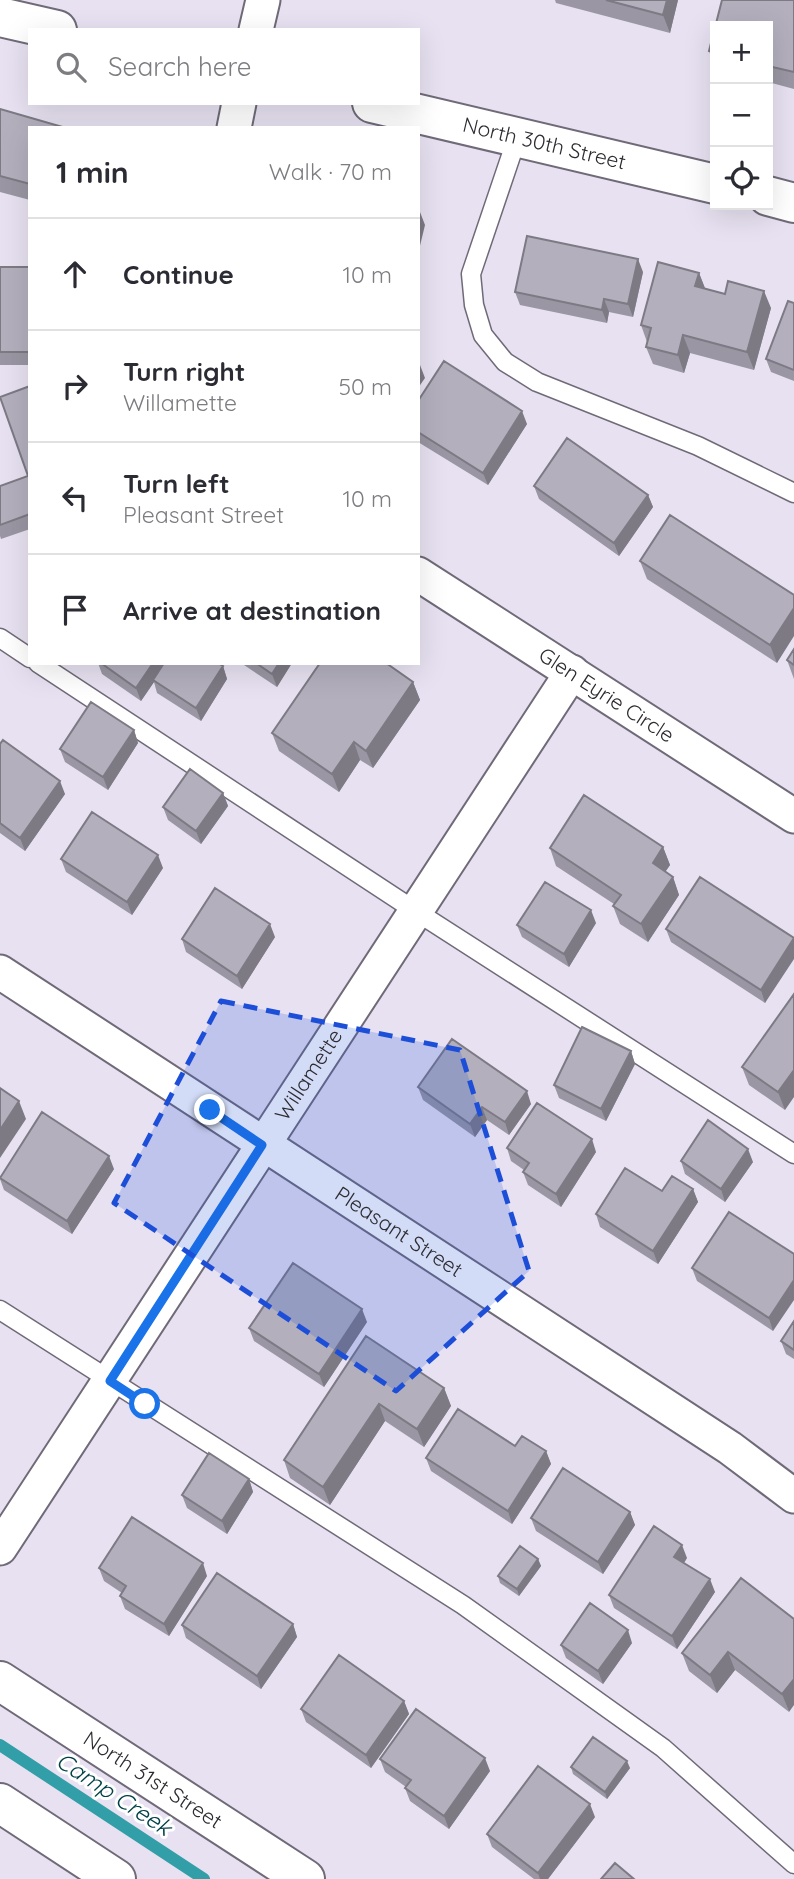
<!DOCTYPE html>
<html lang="en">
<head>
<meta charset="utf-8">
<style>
  :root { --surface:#fff; --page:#f2f2f3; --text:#2b2b33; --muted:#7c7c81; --line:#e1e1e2 }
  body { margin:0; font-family:Quicksand,sans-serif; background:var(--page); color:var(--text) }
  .controls { position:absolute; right:21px; top:21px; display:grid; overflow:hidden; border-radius:0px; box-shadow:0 7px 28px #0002 }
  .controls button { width:63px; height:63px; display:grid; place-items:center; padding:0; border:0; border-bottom:2px solid var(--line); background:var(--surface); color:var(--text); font:35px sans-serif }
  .stop { position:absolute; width:21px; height:21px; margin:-16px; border:5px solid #1a73e8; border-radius:50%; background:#fff }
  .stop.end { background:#1a73e8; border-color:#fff; box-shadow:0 2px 7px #0008 }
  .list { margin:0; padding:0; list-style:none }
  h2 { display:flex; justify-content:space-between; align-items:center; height:91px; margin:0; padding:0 28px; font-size:30px }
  h2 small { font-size:23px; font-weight:400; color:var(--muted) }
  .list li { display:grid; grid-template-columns:46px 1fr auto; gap:21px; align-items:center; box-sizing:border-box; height:112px; padding:0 28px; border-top:2px solid var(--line) }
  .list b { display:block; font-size:26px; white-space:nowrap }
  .list p { margin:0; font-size:23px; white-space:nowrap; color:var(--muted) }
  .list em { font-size:23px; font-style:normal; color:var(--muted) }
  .icon { flex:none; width:38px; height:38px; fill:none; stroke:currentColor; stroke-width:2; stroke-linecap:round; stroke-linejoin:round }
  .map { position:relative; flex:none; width:794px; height:1879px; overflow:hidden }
  .search { position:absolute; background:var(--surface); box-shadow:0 7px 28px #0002; left:28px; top:28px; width:392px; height:77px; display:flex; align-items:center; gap:18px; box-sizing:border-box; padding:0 24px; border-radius:0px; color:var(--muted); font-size:26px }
  .panel { position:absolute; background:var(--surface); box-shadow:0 7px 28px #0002; left:28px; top:126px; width:392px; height:539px; border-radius:0px }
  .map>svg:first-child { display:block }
</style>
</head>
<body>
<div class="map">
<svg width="794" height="1879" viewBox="0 0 794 1879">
  <rect width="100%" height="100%" fill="#e7e1f1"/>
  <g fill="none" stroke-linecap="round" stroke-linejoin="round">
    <path stroke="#329ea7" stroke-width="12" d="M0 1745 204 1879"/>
    <defs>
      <path id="lane" d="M517 138 471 274 474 305 483 335 505 362 537 382 698 446 794 493
        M0 638 30 658
        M38 663 417 912 794 1154
        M0 1310 463 1605 663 1748 794 1864"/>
      <g id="street">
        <path d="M256 30 263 0"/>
        <path d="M234 128 239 103"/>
        <path id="s1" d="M418 574 794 816"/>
        <path id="s2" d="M0 972 730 1448 794 1496"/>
        <path id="s3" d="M0 1548 572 672"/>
      </g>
      <g id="secondary">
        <path d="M0 17 57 30"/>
        <path id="s4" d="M372 103 715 184"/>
        <path d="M768 196 794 203"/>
      </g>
      <g id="primary">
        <path id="s5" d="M0 1681 305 1879"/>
        <path d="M0 1803 116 1879"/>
      </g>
    </defs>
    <use href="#lane" stroke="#706a78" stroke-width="21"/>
    <use href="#street" stroke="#706a78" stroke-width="37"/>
    <use href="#secondary" stroke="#706a78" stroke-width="42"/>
    <use href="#primary" stroke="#706a78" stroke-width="42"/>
    <use href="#lane" stroke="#fff" stroke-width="18"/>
    <use href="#street" stroke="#fff" stroke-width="33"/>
    <use href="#secondary" stroke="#fff" stroke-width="38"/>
    <use href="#primary" stroke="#fff" stroke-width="38"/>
  </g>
  <path fill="#9a96a3" d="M555 0H678L670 33 556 3Z
    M722 0H794V89L768 82V26H715V68L709 51Z
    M0 109 30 128V200L0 192Z
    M0 267H30V365H0Z
    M643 272 633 317 609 312 607 323 520 305 515 292Z
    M699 273 705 288 771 308 754 370 690 353 684 373 653 364 646 347 647 342 641 325Z
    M794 303V381L771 372 766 359Z
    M30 386V529L1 539 0 536V486L28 476Z
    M418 401 527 424 488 485 418 442Z
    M534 486 648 495 653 507 619 556 539 499Z
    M640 561 794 595 777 663 647 579Z
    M794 649V679L787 660Z
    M98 663H163L223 666 227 679 201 721 157 693 154 682 141 701 102 674Z
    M241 663H292L277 687Z
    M413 682 420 700 373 768 360 760 339 792 279 751 272 733Z
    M134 730 138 743 108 790 65 762 60 749Z
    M0 744 65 794 25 851 0 833Z
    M223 793 228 806 201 844 168 820 163 807Z
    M663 847 670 865 665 872 673 877 679 895 648 942 620 924 613 906 614 904 556 866 550 848Z
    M61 859 163 868 132 915 66 872Z
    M596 923 569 967 522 937 517 925Z
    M666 929 794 938 765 1003 671 942Z
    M275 937 242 989 186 952 182 939Z
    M794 994 785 1110 749 1085 742 1067Z
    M631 1051 635 1064 606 1121 559 1098 554 1085Z
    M418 1087 531 1104 509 1135 487 1120 475 1137 423 1100Z
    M507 1148 596 1152 561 1207 528 1185 523 1172 524 1170 511 1161Z
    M681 1161 753 1162 725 1202 685 1174Z
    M114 1169 72 1234 4 1190 0 1179V1176Z
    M693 1189 698 1202 658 1264 600 1227 596 1214 662 1191Z
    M794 1254 773 1331 697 1281 692 1268Z
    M794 1321V1359L786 1354 781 1341Z
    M367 1322 324 1387 254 1341 249 1328Z
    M366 1336 444 1388 451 1406 424 1447 385 1421 330 1505 290 1478 284 1460Z
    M515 1446 546 1451 551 1464 512 1524 431 1471 426 1458Z
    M249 1479 253 1492 227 1534 187 1508 182 1495Z
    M630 1512 635 1525 603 1574 536 1531 531 1518Z
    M687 1558 684 1563 715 1592 677 1649 614 1608 609 1595Z
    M538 1559 541 1566 519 1596 500 1583 498 1576Z
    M99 1568 207 1576 169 1636 125 1609 120 1596 122 1593 104 1581Z
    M741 1578 789 1712 735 1670 717 1693 689 1671 682 1653Z
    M293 1624 297 1637 261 1689 186 1638 182 1625Z
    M632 1643 603 1684 566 1658 561 1645Z
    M404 1701 409 1714 371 1768 306 1722 301 1709Z
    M380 1759 490 1771 449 1829 410 1801 405 1788 406 1787 385 1772Z
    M571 1767 630 1768 607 1799 573 1774Z
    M595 1817 548 1879H534L492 1847 487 1834Z"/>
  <path fill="#7d7a84" d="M667 0H678L670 33 663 15Z
    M420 212 425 225 418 254V221Z
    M638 259 643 272 633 317 628 304Z
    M699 273 706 291 695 286Z
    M764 291 771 308 754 370 747 352Z
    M604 299 609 312 607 323 602 310Z
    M683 335 690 353 684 373 678 355Z
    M420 365 425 378 418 388V368Z
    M522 411 527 424 488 485 483 473Z
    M648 495 653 507 619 556 614 543Z
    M794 608V636L777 663 770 645Z
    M153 663H163L164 667 153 680 154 682 141 701 136 688Z
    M279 663H292L277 687 272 674Z
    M223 666 227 679 201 721 196 708Z
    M413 682 420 700 373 768 366 751Z
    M134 730 138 743 108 790 103 777Z
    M354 742 360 760 339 792 332 774Z
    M60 781 65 794 25 851 20 838Z
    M223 793 228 806 201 844 196 831Z
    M663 847 670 865 659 881 653 863Z
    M158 855 163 868 132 915 127 902Z
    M673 877 679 895 648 942 641 924Z
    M591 910 596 923 569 967 564 954Z
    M270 924 275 937 242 989 237 976Z
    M794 938V959L765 1003 761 990Z
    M631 1051 635 1064 606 1121 601 1109Z
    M794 1070V1097L785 1110 778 1092Z
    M527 1091 531 1104 509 1135 505 1122Z
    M19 1101 26 1119 0 1158V1130Z
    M482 1107 487 1120 475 1137 470 1124Z
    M592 1139 596 1152 561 1207 556 1194Z
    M748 1149 753 1162 725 1202 721 1189Z
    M109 1156 114 1169 72 1234 67 1221Z
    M693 1189 698 1202 658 1264 653 1251Z
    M794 1280V1300L773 1331 769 1318Z
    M362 1309 367 1322 324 1387 319 1374Z
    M444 1388 451 1406 424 1447 417 1429Z
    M379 1404 385 1421 330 1505 323 1487Z
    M546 1451 551 1464 512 1524 508 1511Z
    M249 1479 253 1492 227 1534 222 1521Z
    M630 1512 635 1525 603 1574 598 1562Z
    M682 1545 687 1558 679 1570 674 1557Z
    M538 1559 541 1566 519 1596 517 1589Z
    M203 1563 207 1576 169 1636 164 1624Z
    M710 1579 715 1592 677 1649 672 1636Z
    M293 1624 297 1637 261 1689 257 1676Z
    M628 1630 632 1643 603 1684 598 1671Z
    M728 1652 735 1670 717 1693 710 1675Z
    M794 1679V1705L789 1712 782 1694Z
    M404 1701 409 1714 371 1768 366 1755Z
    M485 1758 490 1771 449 1829 444 1816Z
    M627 1761 630 1768 607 1799 605 1792Z
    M590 1804 595 1817 548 1879H540L538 1873Z"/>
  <path fill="#b3afbd" stroke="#7d7a84" stroke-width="2" d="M606 0H667L663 15Z
    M722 0H794V72L768 66V26H715V52L709 51Z
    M0 109 66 128H30V184L0 176Z
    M527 236 638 259 628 304 604 299 602 310 515 292Z
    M658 262 699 273 695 286 725 294 728 281 764 291 747 352 683 335 678 355 646 347 651 328 641 325Z
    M0 267H30V352H0Z
    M788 301 794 303V370L766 359Z
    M444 361 522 411 483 473 418 432V401Z
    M30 386V514L0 525V486L28 476 0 397Z
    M567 438 648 495 614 543 534 486Z
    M670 515 794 595V608L770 645 640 561Z
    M794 649V665L787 660Z
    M101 663H153L136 688Z
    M164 663H218L223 666 196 708 153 680Z
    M256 663H279L272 674Z
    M320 663H386L413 682 366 751 354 742 332 774 272 733Z
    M91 702 134 730 103 777 60 749Z
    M3 740 60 781 20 838 0 823V744Z
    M190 769 223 793 196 831 163 807Z
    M584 795 663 847 653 863 673 877 641 924 613 906 621 895 550 848Z
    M92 812 158 855 127 902 61 859Z
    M700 877 794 938 761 990 666 929Z
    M545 882 591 910 564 954 517 925Z
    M215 888 270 924 237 976 182 939Z
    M794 994V1070L778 1092 742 1067Z
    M582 1027 631 1051 601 1109 554 1085Z
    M452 1039 527 1091 505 1122 482 1107 470 1124 418 1087Z
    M0 1088 19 1101 0 1130Z
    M537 1103 592 1139 556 1194 523 1172 529 1163 507 1148Z
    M42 1112 109 1156 67 1221 0 1178Z
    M708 1120 748 1149 721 1189 681 1161Z
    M625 1168 662 1191 672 1176 693 1189 653 1251 596 1214Z
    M729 1212 794 1254V1280L769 1318 692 1268Z
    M293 1263 362 1309 319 1374 249 1328Z
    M794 1321V1350L781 1341Z
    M366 1336 444 1388 417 1429 379 1404 323 1487 284 1460Z
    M458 1409 515 1446 522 1436 546 1451 508 1511 426 1458Z
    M209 1453 249 1479 222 1521 182 1495Z
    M563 1468 630 1512 598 1562 531 1518Z
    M132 1517 203 1563 164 1624 120 1596 126 1586 99 1568Z
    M654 1526 682 1545 674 1557 710 1579 672 1636 609 1595Z
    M520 1546 538 1559 517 1589 498 1576Z
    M217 1573 293 1624 257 1676 182 1625Z
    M741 1578 794 1619V1679L782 1694 728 1652 710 1675 682 1653Z
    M590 1603 628 1630 598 1671 561 1645Z
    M339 1655 404 1701 366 1755 301 1709Z
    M416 1709 485 1758 444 1816 405 1788 411 1780 380 1759Z
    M593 1737 627 1761 605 1792 571 1767Z
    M538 1766 590 1804 538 1873 487 1834Z
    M615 1863 634 1879H601Z"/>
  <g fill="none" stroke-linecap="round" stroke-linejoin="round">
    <path stroke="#1a73e8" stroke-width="9" d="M145 1404 110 1381 262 1145 210 1110"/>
  </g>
  <path fill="#1d4ed8" fill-opacity="0.2" stroke="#1d4ed8" stroke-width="5" stroke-dasharray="14 9" stroke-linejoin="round" d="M221 1001 460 1050 529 1271 396 1391 114 1203Z"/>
  <g text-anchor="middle" stroke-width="6" stroke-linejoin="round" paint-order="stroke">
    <g font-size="21" fill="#2e2b31" stroke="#fff">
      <text dy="7" stroke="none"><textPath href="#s4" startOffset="177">North 30th Street</textPath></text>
      <text dy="7" stroke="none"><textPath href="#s1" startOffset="224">Glen Eyrie Circle</textPath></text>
      <text dy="7" stroke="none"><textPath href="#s3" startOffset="565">Willamette</textPath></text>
      <text dy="7" stroke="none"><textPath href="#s2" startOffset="476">Pleasant Street</textPath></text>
      <text dy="7" stroke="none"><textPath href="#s5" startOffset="182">North 31st Street</textPath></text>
    </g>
    <g font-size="23" font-style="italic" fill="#004147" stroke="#fff">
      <text transform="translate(114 1794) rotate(33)" y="8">Camp Creek</text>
    </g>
  </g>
</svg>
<div class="controls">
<button>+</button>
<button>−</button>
<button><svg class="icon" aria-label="locate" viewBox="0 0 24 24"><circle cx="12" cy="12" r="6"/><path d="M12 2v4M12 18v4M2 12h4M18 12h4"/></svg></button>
</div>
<div class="stop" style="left:145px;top:1404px"></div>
<div class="stop end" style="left:210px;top:1110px"></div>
<div class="search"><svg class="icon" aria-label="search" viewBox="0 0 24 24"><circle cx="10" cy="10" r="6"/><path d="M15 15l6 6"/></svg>Search here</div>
<section class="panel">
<h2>1 min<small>Walk · 70 m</small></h2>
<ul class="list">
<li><svg class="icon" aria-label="ahead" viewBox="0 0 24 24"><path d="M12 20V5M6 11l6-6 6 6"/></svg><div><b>Continue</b></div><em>10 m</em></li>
<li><svg class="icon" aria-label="right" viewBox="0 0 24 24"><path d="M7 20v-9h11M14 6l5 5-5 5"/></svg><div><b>Turn right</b><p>Willamette</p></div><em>50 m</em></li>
<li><svg class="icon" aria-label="left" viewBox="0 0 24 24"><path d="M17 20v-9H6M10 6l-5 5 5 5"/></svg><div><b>Turn left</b><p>Pleasant Street</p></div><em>10 m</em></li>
<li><svg class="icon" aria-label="arrive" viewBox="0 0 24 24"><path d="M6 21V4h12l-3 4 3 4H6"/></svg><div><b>Arrive at destination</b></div></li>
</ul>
</section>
</div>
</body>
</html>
